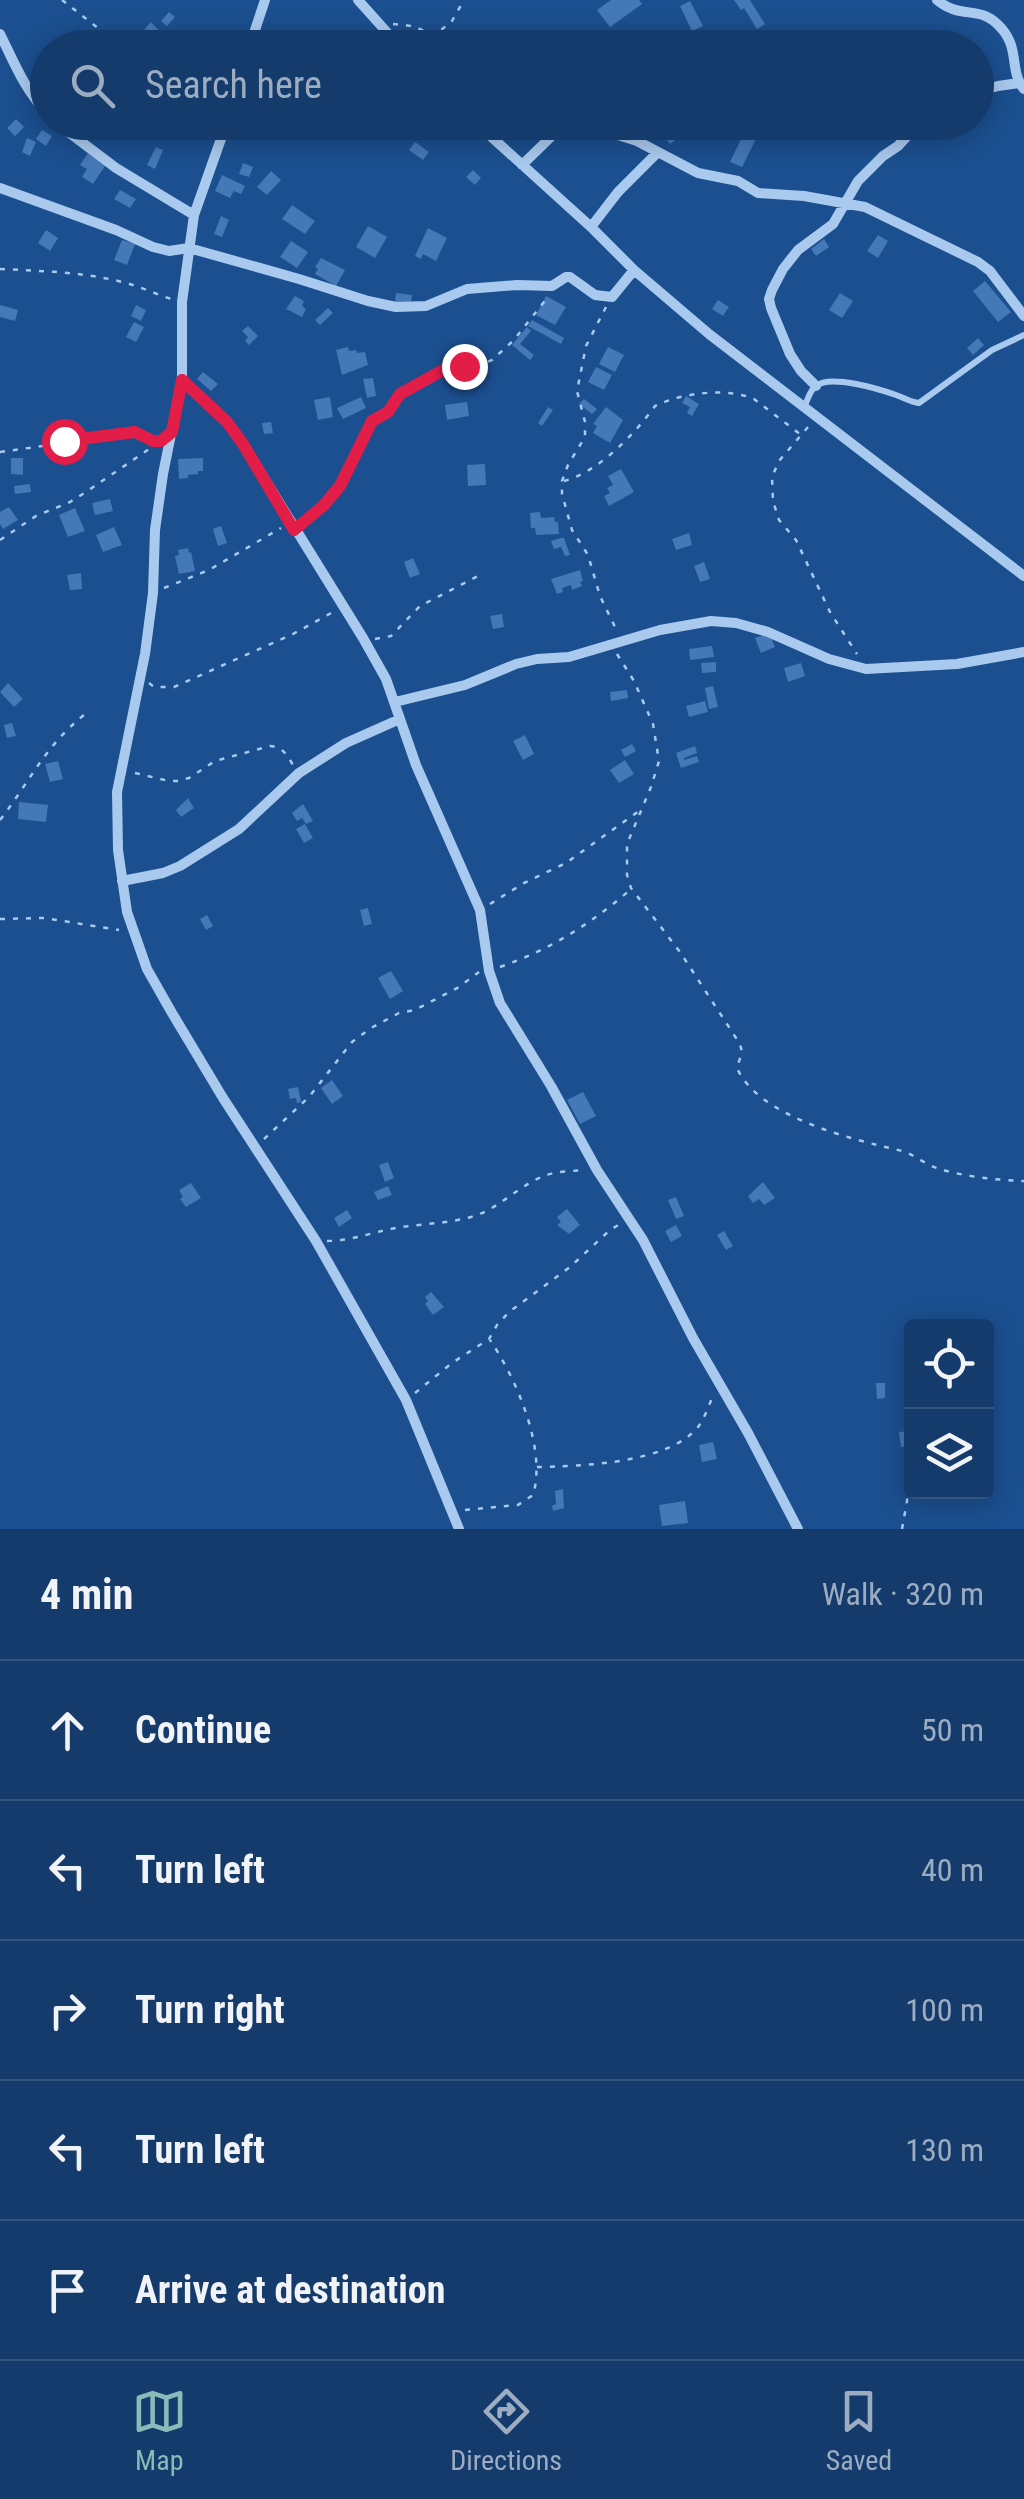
<!DOCTYPE html>
<html lang="en">
<head>
<meta charset="utf-8">
<style>
  :root { --surface:#143b6b; --page:#214673; --text:#f1f3f6; --muted:#9dadc1; --line:#33557e; --accent:#8bbbb9 }
  body { margin:0; font-family:"Roboto Condensed",sans-serif; background:var(--page); color:var(--text) }
  .controls { position:absolute; right:30px; bottom:30px; display:grid; overflow:hidden; border-radius:10px; box-shadow:0 5px 25px #0003 }
  .controls button { width:90px; height:90px; display:grid; place-items:center; padding:0; border:0; border-bottom:2px solid var(--line); background:var(--surface); color:var(--text); font:50px sans-serif }
  .stop { position:absolute; width:30px; height:30px; margin:-22px; border:8px solid #e11d48; border-radius:50%; background:#fff }
  .stop.end { background:#e11d48; border-color:#fff; box-shadow:0 2px 10px #0008 }
  .list { margin:0; padding:0; list-style:none }
  h2 { display:flex; justify-content:space-between; align-items:center; height:130px; margin:0; padding:0 40px; font-size:42px }
  h2 small { font-size:32px; font-weight:400; color:var(--muted) }
  .list li { display:grid; grid-template-columns:65px 1fr auto; gap:30px; align-items:center; box-sizing:border-box; height:140px; padding:0 40px; border-top:2px solid var(--line) }
  .list b { display:block; font-size:38px; white-space:nowrap }
  .list em { font-size:32px; font-style:normal; color:var(--muted) }
  .icon { flex:none; width:55px; height:55px; fill:none; stroke:currentColor; stroke-width:2; stroke-linecap:round; stroke-linejoin:round }
  .map { position:relative; flex:none; width:1024px; height:1529px; overflow:hidden }
  .search { position:absolute; background:var(--surface); box-shadow:0 5px 25px #0003; left:30px; right:30px; top:30px; height:110px; display:flex; align-items:center; gap:25px; box-sizing:border-box; padding:0 35px; border-radius:55px; color:var(--muted); font-size:38px }
  .sheet { height:830px; background:var(--surface) }
  nav { display:flex; justify-content:space-around; align-items:center; box-sizing:border-box; height:140px; border-top:2px solid var(--line); background:var(--surface); font-size:28px; color:var(--muted) }
  nav a { display:grid; justify-items:center; gap:5px }
  nav .on { color:var(--accent) }
  .map>svg:first-child { display:block }
</style>
</head>
<body>
<div class="map">
<svg width="1024" height="1529" viewBox="0 0 1024 1529">
  <rect width="100%" height="100%" fill="#1b4f8f"/>
  <path fill="#4478b7" d="M611 0H639L642 4 610 27 597 10Z
    M734 0H750L765 24 757 29 744 8 741 10Z
    M690 1 703 26 692 31 680 6Z
    M169 12 175 17 167 26 161 21Z
    M151 22 162 34 155 41 144 30Z
    M322 32 339 43 335 48H313Z
    M645 37 654 45 651 48H641L638 44Z
    M16 119 24 127 15 136 7 128Z
    M662 122H666L678 138 670 144 657 126Z
    M42 130 52 136 46 146 36 139Z
    M745 131 757 137 742 167 730 162Z
    M27 138 36 142 30 156 22 152Z
    M415 142 429 152 423 160 409 150Z
    M156 147 163 150 155 169 147 165Z
    M88 153 105 166 93 184 82 177 87 169 80 165Z
    M243 163 253 167 249 177 239 174Z
    M473 170 481 178 475 185 466 177Z
    M271 171 281 180 267 195 257 187Z
    M222 175 245 186 241 194 234 191 230 198 215 191Z
    M120 190 136 199 130 208 114 199Z
    M292 205 315 221 305 234 282 219Z
    M221 216 229 220 222 237 214 234Z
    M368 226 387 237 375 258 356 247Z
    M428 228 447 238 436 261 423 254 421 259 415 256Z
    M46 230 58 238 50 251 38 243Z
    M878 235 888 241 878 258 867 251Z
    M824 239 829 247 816 256 811 249Z
    M122 240 135 244 127 265 114 260Z
    M291 241 308 252 297 268 280 257Z
    M321 258 345 270 336 286 315 274 318 269 315 267Z
    M985 281 1011 312 998 322 973 291Z
    M396 293 412 295 411 304 395 302Z
    M840 293 853 301 842 318 829 310Z
    M295 296 304 301 302 306 306 309 302 317 286 309Z
    M546 296 566 307 555 325 536 315Z
    M718 300 729 307 723 316 712 309Z
    M0 305 18 310 15 321 0 317Z
    M136 305 146 310 141 321 131 316Z
    M328 308 333 313 320 325 315 320Z
    M532 320 564 338 561 344 528 326Z
    M134 322 144 327 136 342 126 337Z
    M248 326 258 336 249 345 245 341 248 337 242 331Z
    M527 327 531 331 520 344 534 355 530 360 512 345Z
    M978 338 984 345 973 355 967 348Z
    M348 347 349 351 356 350 357 353 365 352 368 365 342 375 336 350Z
    M608 347 624 355 615 372 599 364Z
    M596 367 612 375 604 390 588 382Z
    M203 372 218 384 211 391 197 379Z
    M373 378 376 396 367 398 363 379Z
    M686 396 699 404 692 416 687 413 690 407 682 403Z
    M330 397 333 417 318 420 314 400Z
    M361 397 366 408 343 419 337 408Z
    M584 399 597 409 592 414 579 404Z
    M467 402 469 416 447 420 445 405Z
    M548 407 553 410 542 426 538 423Z
    M606 407 623 420 610 443 593 433 597 426 593 424Z
    M271 422 273 433 264 434 262 423Z
    M11 458H23V475L11 474Z
    M203 458V471H198V474L188 475V478L179 479 178 459Z
    M485 464 486 485 468 486 467 465Z
    M621 469 634 492 609 506 604 496 610 493 607 488 613 485 608 476Z
    M30 484 31 492 15 494 14 486Z
    M110 499 113 511 95 515 92 503Z
    M9 507 18 520 3 529 0 524V512Z
    M75 508 85 531 68 537 59 515Z
    M540 512 541 518 554 517 555 522H558L559 534 536 535 535 528H531L530 513Z
    M221 526 227 543 218 546 213 529Z
    M114 527 122 545 103 552 96 535Z
    M689 533 692 545 676 550 672 539Z
    M561 538H564L570 555 565 556 561 547 554 549 551 541Z
    M188 548 189 553 191 552 195 571 179 574 175 556 179 555 178 550Z
    M413 558 420 574 410 578 404 562Z
    M704 562 710 579 700 582 694 566Z
    M580 570 583 581 580 582 582 586 572 590 571 585 562 588 563 592 557 594 551 579Z
    M81 573 82 589 70 590 67 575Z
    M502 614 504 627 493 629 490 616Z
    M769 633 775 647 761 653 755 638Z
    M712 646 714 657 690 660 689 649Z
    M716 662V672L702 673 701 663Z
    M801 663 805 676 788 682 784 668Z
    M8 683 23 699 14 707 0 692Z
    M713 686 718 707 709 709 705 688Z
    M627 690 628 698 611 701 610 692Z
    M705 701 708 712 689 717 686 706Z
    M12 723 16 736 7 738 4 725Z
    M525 735 534 754 523 760 513 741Z
    M632 744 636 751 625 757 621 750Z
    M695 746 697 753 684 758V760L697 756 699 762 681 768 676 753Z
    M625 760 634 774 619 783 610 770Z
    M58 761 63 779 50 782 45 764Z
    M188 798 194 808 181 817 176 810Z
    M19 802 48 805 46 822 18 819Z
    M303 804 313 821 306 824 302 818 297 821 292 813Z
    M305 824 313 838 304 843 296 829Z
    M368 908 372 924 364 926 360 910Z
    M207 915 213 926 206 930 200 919Z
    M391 971 403 991 390 999 378 978Z
    M332 1080 343 1096 332 1104 321 1088Z
    M298 1087 301 1102 297 1103 296 1098 290 1099 288 1089Z
    M583 1092 596 1116 580 1124 567 1100Z
    M388 1162 394 1178 385 1182 379 1165Z
    M763 1182 775 1198 764 1205 759 1199 753 1203 748 1196Z
    M191 1183 201 1198 186 1207 180 1199 183 1197 179 1190Z
    M388 1186 392 1195 378 1200 374 1192Z
    M676 1197 684 1216 676 1219 668 1200Z
    M567 1209 580 1225 569 1234 557 1225 561 1222 557 1217Z
    M347 1210 352 1218 339 1227 334 1218Z
    M676 1225 682 1236 671 1242 665 1231Z
    M724 1231 733 1246 726 1250 717 1235Z
    M431 1292 444 1307 433 1315 425 1304 428 1301 425 1297Z
    M876 1383H885V1398L877 1399Z
    M912 1431V1446L901 1447 899 1432Z
    M713 1442 717 1459 702 1462 699 1445Z
    M563 1489 564 1508 553 1511 552 1506 556 1504 555 1491Z
    M685 1501 688 1523 662 1526 659 1505Z"/>
  <g fill="none" stroke-linecap="round" stroke-linejoin="round">
    <path stroke="#a9c9ee" stroke-width="2.5" stroke-dasharray="5 8" stroke-linecap="butt" d="M62 0 112 39 129 48
      M393 24 412 26 435 35 452 21 464 0
      M0 269C42 271 85 272 126 283 141 287 156 294 171 299
      M606 307 586 346 577 391 585 422V437L568 465 562 481V494L572 530 588 555 600 596 616 629
      M808 427 779 461 772 477 773 501 779 520 796 540 830 612 857 654
      M0 452 135 433 153 441H159
      M564 481C597 473 635 434 655 406 682 393 726 387 754 399L800 434
      M303 523 323 506 340 486 372 421 388 412 401 394 445 369 482 364 492 360 514 340 547 298
      M0 540 36 516 70 502 86 492 158 443
      M164 588 209 570 281 528
      M375 639 391 636 420 606 482 574
      M617 654 634 681 653 724 659 761 651 787 627 844V875L631 888 680 952 740 1044 742 1052 737 1068C759 1117 851 1139 898 1150 913 1153 925 1165 940 1169 966 1177 997 1180 1024 1181
      M149 683 154 687H174L293 634 333 612
      M135 773 169 781H177L189 778 215 761 270 746C283 747 287 755 293 765
      M0 820C31 780 44 747 85 714
      M490 904 524 883 566 863 639 811
      M0 919 44 918 119 930
      M500 967C551 949 589 925 630 890
      M264 1139 309 1097 352 1042 371 1028 399 1013 415 1010 459 987 479 972
      M327 1241C352 1241 372 1232 396 1228 424 1223 453 1224 480 1214 506 1203 526 1179 554 1173 564 1171 575 1171 585 1170
      M415 1393 452 1363 489 1339 497 1325 509 1312 570 1267 610 1230 620 1224
      M537 1467C580 1466 668 1464 698 1427 704 1419 708 1408 712 1398
      M465 1510 518 1505 533 1495C547 1449 516 1378 490 1340
      M902 1529 907 1501 910 1449"/>
    <path stroke="#a9c9ee" stroke-width="6" d="M804 407C808 400 809 391 816 386 830 374 879 389 896 395 905 398 910 402 919 403L992 350 1024 335"/>
    <path stroke="#a9c9ee" stroke-width="10" d="M358 0 401 48
      M937 0C962 21 981 3 1002 29 1020 50 1009 71 1024 89
      M0 34C14 62 25 91 48 114
      M249 48 265 0
      M976 92 998 86 1019 83
      M55 122 116 168 194 215
      M227 122 194 215 182 302V380L163 474 155 530 153 593 145 654 117 792 118 850 127 912 147 969 172 1013 223 1098 316 1241 406 1400 459 1529
      M475 122 591 227 634 270 709 334 1024 576
      M577 122 637 141 698 173 738 181 758 193 804 196 865 207 978 262 990 271 1024 316
      M522 165 560 128 567 123 574 122
      M0 188 116 230 153 247 169 251 189 248 299 279 368 301 396 307 426 306 467 289 517 285 552 286 566 277H570L595 295 612 297 634 270
      M591 227 618 192 657 153
      M182 380 227 422 243 444 363 638 386 679 416 765 480 910 489 971 500 1003 551 1086 597 1170 643 1240 693 1338 748 1433 798 1529
      M816 386 801 371 790 354 771 308 769 299 772 290 783 269 798 250 833 224 858 181 883 156 898 146 920 122
      M395 702 465 685 516 664 537 659 569 657 660 630 711 621 736 623 768 632 829 659 866 669 957 664 1024 652
      M122 881 163 873 180 866 239 829 299 773 346 743 400 719"/>
  </g>
  <g fill="none" stroke-linecap="round" stroke-linejoin="round">
    <path stroke="#e11d48" stroke-width="12" d="M64 441 135 432 153 441H161L172 432 182 380 227 422 243 444 294 530 323 506 340 486 372 421 388 412 400 394 445 369 464 366"/>
  </g>
</svg>
<div class="controls">
<button><svg class="icon" aria-label="locate" viewBox="0 0 24 24"><circle cx="12" cy="12" r="6"/><path d="M12 2v4M12 18v4M2 12h4M18 12h4"/></svg></button>
<button><svg class="icon" aria-label="layers" viewBox="0 0 24 24"><path d="M12 4l9 5-9 5-9-5zM3 14l9 5 9-5"/></svg></button>
</div>
<div class="stop" style="left:64px;top:441px"></div>
<div class="stop end" style="left:464px;top:366px"></div>
<div class="search"><svg class="icon" aria-label="search" viewBox="0 0 24 24"><circle cx="10" cy="10" r="6"/><path d="M15 15l6 6"/></svg>Search here</div>
</div>
<section class="sheet">
<h2>4 min<small>Walk · 320 m</small></h2>
<ul class="list">
<li><svg class="icon" aria-label="ahead" viewBox="0 0 24 24"><path d="M12 20V5M6 11l6-6 6 6"/></svg><div><b>Continue</b></div><em>50 m</em></li>
<li><svg class="icon" aria-label="left" viewBox="0 0 24 24"><path d="M17 20v-9H6M10 6l-5 5 5 5"/></svg><div><b>Turn left</b></div><em>40 m</em></li>
<li><svg class="icon" aria-label="right" viewBox="0 0 24 24"><path d="M7 20v-9h11M14 6l5 5-5 5"/></svg><div><b>Turn right</b></div><em>100 m</em></li>
<li><svg class="icon" aria-label="left" viewBox="0 0 24 24"><path d="M17 20v-9H6M10 6l-5 5 5 5"/></svg><div><b>Turn left</b></div><em>130 m</em></li>
<li><svg class="icon" aria-label="arrive" viewBox="0 0 24 24"><path d="M6 21V4h12l-3 4 3 4H6"/></svg><div><b>Arrive at destination</b></div></li>
</ul>
</section>
<nav>
<a class="on"><svg class="icon" aria-label="map" viewBox="0 0 24 24"><path d="M3 6l6-2 6 2 6-2v14l-6 2-6-2-6 2zM9 4v14M15 6v14"/></svg>Map</a>
<a><svg class="icon" aria-label="directions" viewBox="0 0 24 24"><path d="M12 3l9 9-9 9-9-9zM9 14v-3h6M13 9l2 2-2 2"/></svg>Directions</a>
<a><svg class="icon" aria-label="saved" viewBox="0 0 24 24"><path d="M7 4h10v16l-5-4-5 4z"/></svg>Saved</a>
</nav>
</body>
</html>
